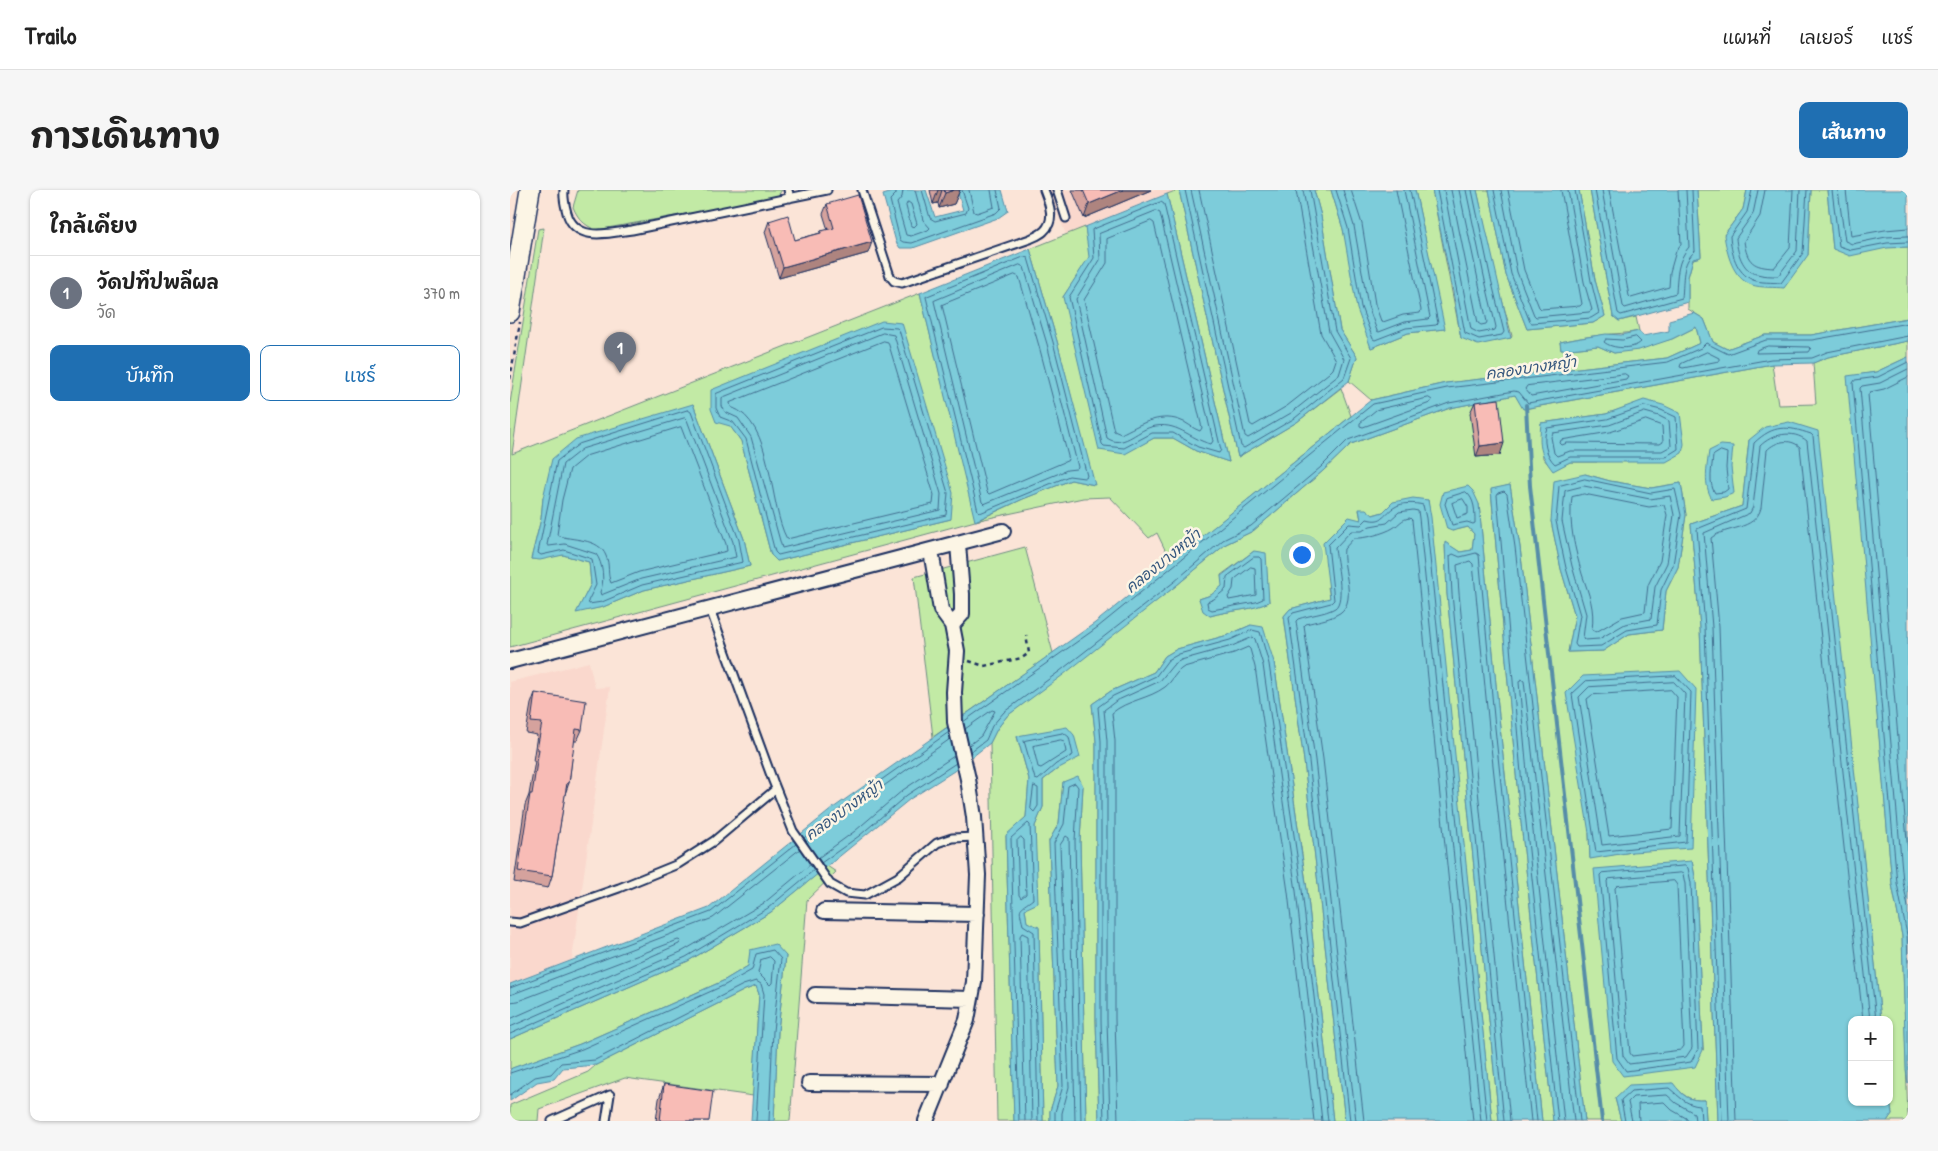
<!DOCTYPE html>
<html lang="th">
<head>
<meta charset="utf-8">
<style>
  :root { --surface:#fff; --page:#f6f6f6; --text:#222; --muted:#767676; --line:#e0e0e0; --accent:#1f6fb2 }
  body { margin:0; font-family:"Patrick Hand","Playpen Sans Thai",sans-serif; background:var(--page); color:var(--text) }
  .controls { position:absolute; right:15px; bottom:15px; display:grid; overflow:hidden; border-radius:10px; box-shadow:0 1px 4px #0004 }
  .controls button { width:45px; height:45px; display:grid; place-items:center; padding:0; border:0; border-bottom:1px solid var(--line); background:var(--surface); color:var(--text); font:25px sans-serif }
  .you { position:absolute; left:791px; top:364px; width:18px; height:18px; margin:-12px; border:4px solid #fff; border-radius:50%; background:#1a73e8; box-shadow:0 0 0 8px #1a73e833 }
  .badge { display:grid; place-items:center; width:32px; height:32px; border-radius:50%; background:var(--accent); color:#fff; font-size:16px; font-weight:700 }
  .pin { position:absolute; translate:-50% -41px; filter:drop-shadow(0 1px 2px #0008) }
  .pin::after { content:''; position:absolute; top:26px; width:18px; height:15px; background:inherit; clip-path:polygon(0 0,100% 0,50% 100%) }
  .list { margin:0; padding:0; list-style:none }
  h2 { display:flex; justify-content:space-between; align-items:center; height:65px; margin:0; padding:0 20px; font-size:21px }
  h2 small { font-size:16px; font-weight:400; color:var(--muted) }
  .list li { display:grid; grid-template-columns:32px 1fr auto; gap:15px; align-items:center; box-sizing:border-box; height:75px; padding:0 20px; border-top:1px solid var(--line) }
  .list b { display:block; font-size:19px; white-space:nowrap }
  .list p { margin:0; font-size:16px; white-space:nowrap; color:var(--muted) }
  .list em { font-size:16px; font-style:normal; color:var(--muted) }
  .actions { display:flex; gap:10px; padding:15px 20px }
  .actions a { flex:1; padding:11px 0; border:1px solid var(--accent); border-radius:10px; text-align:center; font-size:18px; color:var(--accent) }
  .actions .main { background:var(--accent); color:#fff }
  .map { position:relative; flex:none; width:1398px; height:931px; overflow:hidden; border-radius:10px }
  header { display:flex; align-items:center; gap:30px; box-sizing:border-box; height:70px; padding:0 25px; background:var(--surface); border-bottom:1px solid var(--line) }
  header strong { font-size:24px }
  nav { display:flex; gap:28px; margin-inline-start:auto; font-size:18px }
  .intro { display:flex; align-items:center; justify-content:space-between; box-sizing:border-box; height:120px; padding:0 30px }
  h1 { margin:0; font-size:35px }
  .button { padding:12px 22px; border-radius:10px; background:var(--accent); color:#fff; font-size:18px; font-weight:700 }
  main { display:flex; gap:30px; padding:0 30px }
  aside { flex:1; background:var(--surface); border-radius:10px; box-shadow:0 1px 4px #0004 }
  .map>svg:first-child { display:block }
</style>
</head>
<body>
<header>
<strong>Trailo</strong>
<nav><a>แผนที่</a><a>เลเยอร์</a><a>แชร์</a></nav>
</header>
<div class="intro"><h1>การเดินทาง</h1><a class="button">เส้นทาง</a></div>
<main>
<aside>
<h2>ใกล้เคียง<small></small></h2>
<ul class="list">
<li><span class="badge" style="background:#6b7280">1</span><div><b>วัดปทีปพลีผล</b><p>วัด</p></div><em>370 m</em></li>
</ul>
<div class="actions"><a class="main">บันทึก</a><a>แชร์</a></div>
</aside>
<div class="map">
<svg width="1398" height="931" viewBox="0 0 1398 931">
  <rect width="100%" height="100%" fill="#fbe4d7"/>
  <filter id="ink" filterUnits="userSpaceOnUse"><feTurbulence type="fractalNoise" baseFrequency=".02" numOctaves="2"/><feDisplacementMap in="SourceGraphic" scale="10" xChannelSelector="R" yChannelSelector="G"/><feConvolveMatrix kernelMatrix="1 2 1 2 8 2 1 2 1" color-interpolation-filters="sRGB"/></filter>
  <g filter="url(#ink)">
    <path fill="#fad8cd" d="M539 0H668L556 45Z
      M79 472 85 498 100 497 62 770 0 794V492Z"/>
    <path fill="#c2eaa5" stroke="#6e8c82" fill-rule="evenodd" d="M68 0H272L266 8 86 40C74 35 68 29 63 17Z
      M668 0H669L728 267 787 232 831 198 841 226 661 372 647 343 639 348 600 307 573 308 465 331 0 457V213L28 39 34 38 2 264 410 103 466 331 513 309 561 290 584 295 547 151 520 59 575 37 580 67 553 107 615 263 644 248H663L686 261 719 272 657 4ZM183 214 234 349 240 376 134 400 93 417 67 422 81 394 79 372 53 365 21 369 31 329 33 308ZM220 236 441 329 267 371 261 365 231 251Z
      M804 0H821L833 39 861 158 898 143 934 139 905 0H922L951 148H1001L1002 146 985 84 967 0H979L996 85 1017 139 1083 133 1095 126 1085 90 1069 0H1080L1103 126 1109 131 1126 127 1129 141C1117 144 1106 143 1093 145 1079 146 1065 149 1050 152L1051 160 1088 156 1104 163 1162 149 1186 137 1190 153 1157 168 936 193 861 210 839 191 847 167 830 140 811 26Z
      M1187 0H1237L1233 19 1214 45 1298 65 1301 0H1317L1323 59 1398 57V128L1301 145H1255L1217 159 1203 152 1194 129 1178 119V87L1183 69 1191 66Z
      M1398 151V167L1366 182 1338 187 1382 694 1392 746 1398 931H1377L1382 924 1379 902V830H1371L1307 241 1239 250 1232 316 1181 334 1190 437 1208 931H1196L1195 910C1178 911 1173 905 1162 893L1105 908 1111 931H1075L1010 357 1000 295 981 300 1007 595 1043 931H1032L990 537 969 314 942 341 958 337 964 344 962 360 950 362 935 353 937 404 989 931H982L918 310 862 325 849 320 851 330 818 397 820 408 780 419 774 426 794 571 835 931H823L797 699 764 472 741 435 718 445 667 459 655 466 644 482 601 501 582 514 586 551V830L589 931H576L570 651 573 596 553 592 549 633 539 651 548 896 540 921V931H533L529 738 517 733 515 719 525 663V636L533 617V590L549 578 535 542 507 547 519 589 516 627 496 646 504 931H487L480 553 487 539 497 526 667 395 716 354 743 341 814 280 841 254 940 218 1005 205 1014 219 1262 174 1268 215 1306 214 1303 173 1318 167ZM1134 211 1087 272H1060L1043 280 1033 268 1031 233 1096 224ZM1075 284 1100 291 1141 298 1171 293 1176 325 1168 377 1156 401 1152 440 1119 444 1093 461 1058 462 1065 426 1051 379 1041 331ZM744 361 758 402 759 412C740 421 720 420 700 426L689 409 701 405 713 396 711 385ZM1079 643 1122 662 1080 668ZM1182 671 1186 692 1193 860Z
      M515 357 543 463 423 547 404 387Z
      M317 676 326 682 297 710 280 931H264L268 841 276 766 238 776 213 791 70 854 0 879V849L178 771 261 722Z
      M246 796 249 804 243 906 115 888 29 919 28 931H0V915L78 882 86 875 235 800Z"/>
    <path fill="#7dccda" stroke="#568da8" d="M389 0H416L425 27 453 20 447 0H492L498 21 488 28 403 58H390L386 52 373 5Z
      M669 0H804L811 26 830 140 847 167 839 191 787 232 728 267Z
      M821 0H905L935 139 898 143 861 158 847 119 833 39Z
      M922 0H967L1001 148 968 155 951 148 942 96Z
      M979 0H1069L1085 90 1095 126 1083 133 1017 139 996 85Z
      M1080 0H1187L1191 67 1183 69 1178 87V112L1109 131 1103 126Z
      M1237 0H1301L1298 65 1274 98C1265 97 1251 98 1242 95 1222 88 1217 63 1214 45L1233 19Z
      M1317 0H1398V57L1377 58 1340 66 1323 59Z
      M657 4 719 272 686 261 663 248H644L615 264 589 260 553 107 579 67 575 37Z
      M520 59 547 151 585 295 561 290 513 309 465 331 410 103Z
      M1184 123 1194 129 1203 152 1217 159 1255 145H1301L1398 128V151L1318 167 1303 173 1262 174 1013 219 1005 205 940 218 841 254 814 280 743 341 716 354 667 395 553 485 497 526 487 539 480 553 444 581 400 609 261 722 178 771 0 849V794L199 718 323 618 585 433 861 210 936 193 1157 168 1190 153 1186 137 1162 149 1129 160 1104 163 1088 156 1051 160 1050 152 1071 148 1096 144 1111 145 1129 141 1133 146 1159 141V130Z
      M372 131 392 133 443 303 441 329 267 371 261 365 231 251 220 236 206 232 201 219V200Z
      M1398 167V893L1396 879 1392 746 1382 694 1337 186 1366 182Z
      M1134 210 1153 215 1170 223 1174 254 1172 263 1156 272H1060L1043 281C1029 263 1029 255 1031 233L1096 224Z
      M183 214 234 349 240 376 134 400 93 417 66 423 81 394 79 372 53 365 30 370 21 369 31 329 33 308 42 269 66 249Z
      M1279 232 1308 241 1371 830H1342V912H1379V902L1382 924 1377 931H1208L1190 437 1181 334 1232 316 1239 250 1255 237Z
      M1211 255 1223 256 1221 277 1224 303 1215 307 1202 309C1193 294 1197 277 1199 261Z
      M1075 284 1100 291 1141 298 1171 293 1176 325 1168 377 1156 401 1152 440 1119 444 1093 461 1058 462 1065 426 1051 379 1041 331 1044 291Z
      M1000 295 1010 357 1075 931H1043L1007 595 981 299Z
      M958 296 963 301 969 314 990 537 1032 931H989L937 404 935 352 950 362 962 360 964 344 958 337 942 341 937 339 930 314 933 302Z
      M903 308 918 310 921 327 982 931H835L794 571 774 426 780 419 820 408 813 353 839 327 851 330 849 319H856L863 325 873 322 883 312Z
      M744 361 756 363 759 412C741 421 720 420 700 426L693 421 689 409 701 405 712 396 711 386Z
      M741 435 753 437 764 472 797 700 823 931H589L586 830V551L582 514 601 501 644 482 655 466 667 459 718 445Z
      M1170 481 1186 499 1181 658 1122 662 1080 669 1079 643 1056 503 1073 486Z
      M557 537 564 545 570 567 549 578 533 590V617L525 636 528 713 515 719 517 732 529 737 533 931H504L496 645 516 627 519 589 507 546Z
      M568 586 573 596 570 651 576 931H540V921L548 896 539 651 549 633 553 592Z
      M1182 671 1186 692 1193 860 1185 877 1113 886 1102 871 1084 679Z
      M265 754 276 766 268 841 264 931H241L249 804 246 796 235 800 86 875 53 878 44 889 27 892 0 911V880L2 878 70 854 213 791 238 776 240 760Z
      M1163 893C1173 906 1178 911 1195 910L1196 931H1111L1105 908 1119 895Z"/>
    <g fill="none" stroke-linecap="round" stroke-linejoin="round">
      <path stroke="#426e90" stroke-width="1" d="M386 0V4L380 10 390 50 393 52 402 53 486 23 491 18 487 0
        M393 0 392 7 387 13 396 45 401 46 418 40 420 38 413 30 405 0
        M412 0 420 28 425 31 456 23 458 18 452 0
        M459 0 464 22 467 23 484 17 481 0
        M675 0 731 256 734 258 785 228 834 188 841 168 825 141 800 0
        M681 0 735 246 738 248 781 223 829 185 834 169 819 142 793 0
        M689 0 740 234 743 236 777 216 819 183 823 179 826 170 811 144 786 0
        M826 0 838 38 851 117 863 149 865 150 896 138 926 135 928 133 900 0
        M833 0 844 36 858 116 867 141 869 142 895 132 918 129 920 127 894 0
        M841 0 852 34 865 114 871 131 873 132 893 125 910 123 911 120 886 0
        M927 0 955 143 969 149 992 145 994 142 980 85 962 0
        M934 0 961 139 969 143 985 140 986 137 974 86 956 0
        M941 0 968 133 971 135 976 134 977 132 949 0
        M984 0 1001 84 1020 132 1022 133 1081 128 1089 123 1081 91 1065 0
        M991 0 1007 82 1024 125 1026 127 1079 122 1082 120 1074 92 1058 0
        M998 0 1014 80 1029 117 1031 119 1070 116 1072 114 1051 0
        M1085 0 1108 123 1111 125 1172 108C1174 89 1171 74 1185 61L1182 0
        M1092 0 1113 116 1115 118 1166 103C1167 87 1167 70 1179 57L1176 0
        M1099 0 1119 106 1121 108 1159 97 1160 82 1166 61 1171 54 1168 0
        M1242 0 1237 22 1220 46C1221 62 1226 83 1243 90 1251 93 1262 92 1271 93L1293 63 1297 0
        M1248 0 1243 24 1226 48C1227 61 1232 81 1247 84 1254 86 1261 86 1268 86L1287 61 1290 0
        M1255 0 1250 26 1234 51C1237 73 1244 77 1264 78L1280 58 1283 0
        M1322 0 1329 56 1341 60 1377 53 1398 52
        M1328 0 1335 51 1342 54 1376 47 1398 46
        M1336 0 1341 46 1375 40 1398 38
        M398 12 401 14 407 34 404 37 401 36 396 16Z
        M651 12 654 14 711 260 709 263 688 257 663 243H642L614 258 594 256 592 254 559 107 584 68 582 40Z
        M646 21 650 23 703 251 701 254C679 249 667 230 641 237 626 241 613 259 597 248L566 109 590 70 589 44Z
        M641 31 644 33 692 238 690 241C683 239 677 232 669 230 648 223 629 235 611 244L604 241 574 110 597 73V49Z
        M514 67 518 68 543 152 577 286 574 288 559 286 470 323 468 321 416 107Z
        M510 75 514 77 537 154 568 277 566 279 557 280 474 314 472 312 424 111Z
        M505 85 509 87 529 156 559 270 479 304 477 302 432 115Z
        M372 137 387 138 389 140 438 303 436 325 268 365 265 362 236 249 223 232 210 227 206 218V204Z
        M373 143 384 145 431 304 430 320 272 358 241 247 228 228 215 222 212 216V208Z
        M1126 147 1131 152C1123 160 1102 159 1094 152L1096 149 1112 150Z
        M374 151 378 152 424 305 423 314 277 349C258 314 264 232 221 217L220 213Z
        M1258 156 1299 157 1301 159 1299 162 1246 163 1247 160Z
        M1197 162 1209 168V171L1173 178 1170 177 1171 174Z
        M1398 172 1368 187 1345 190 1343 193 1387 693 1397 745 1398 772
        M1398 179 1370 193 1352 196 1350 198 1393 692 1398 717
        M1115 184 1118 186 1116 189 1021 206 1015 199 1017 196Z
        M1398 187 1374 199 1360 202 1358 204 1398 662
        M919 208 922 210 920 213 853 237 850 236V233L866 220Z
        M1135 216 1151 220 1166 227 1168 259 1155 267H1060L1045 274C1036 266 1032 249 1037 238L1097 229Z
        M178 220 181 222 229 350 233 372 132 395 92 412 79 414 78 411 86 395 82 369 54 360 31 365 28 363 47 271 69 254Z
        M1135 222 1149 226 1159 231 1161 256 1152 261H1060L1047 266 1044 263 1041 247 1043 243 1099 235Z
        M175 228 177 230 223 352 226 367 131 389 91 405 90 402C95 392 93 373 86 364L55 354 39 356 37 355 53 274 72 259Z
        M1136 230 1152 236 1153 252 1150 254 1057 253 1052 255 1050 253 1051 250 1100 242Z
        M171 237 216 354 217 361 129 382 101 393C97 385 100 374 96 366 89 347 61 351 47 345L52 310 60 279 76 266Z
        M1211 261 1217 263 1216 278 1218 299 1214 302 1205 303C1198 293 1202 278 1203 266Z
        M1075 289 1141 303 1165 299 1171 325 1163 375 1151 400 1147 435 1117 440 1091 456 1067 457 1065 454 1070 425 1056 378 1046 331 1049 296Z
        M1074 296 1140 309 1160 306 1164 325 1157 373 1145 397 1141 429 1115 434 1089 449 1075 450 1073 448 1076 424 1062 376 1052 331 1055 301Z
        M956 302C965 309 965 322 965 333L963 334 957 332 942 335 935 314 937 308Z
        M1074 304 1139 317 1154 315 1157 325 1150 371 1138 395 1135 422 1112 427 1086 442 1082 440C1085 418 1079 405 1072 384 1065 359 1058 333 1062 307Z
        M953 309 958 317V324L947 328 942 313Z
        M744 367H749L751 369 753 409 746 412 702 420 698 418 697 412 704 409 716 399 717 387Z
        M741 377 745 378 746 405 719 410 718 407 723 399 724 390Z
        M1166 486 1181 502 1176 652 1086 662 1062 504 1076 491Z
        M1164 492 1175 504 1170 646 1092 655 1069 507 1079 497Z
        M1161 500 1167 507 1162 639 1099 646 1077 509 1082 505Z
        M453 532 588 437 863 214 937 198 1158 172 1191 158 1196 153 1218 164 1256 150H1302L1398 133
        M455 539 482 520 485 521 471 546 459 555
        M554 543 559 547 563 565 546 574 528 590 525 589 514 551Z
        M551 550 554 551 556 562 531 578 528 577 523 556Z
        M460 562 476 550 482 536 494 522 550 481 664 392 713 350 741 336 811 277 838 250 939 213 1004 201 1009 202 1018 213 1261 169 1302 168 1317 162 1398 146
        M524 596 528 598V616L524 622 521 619Z
        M511 647 514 650 516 704 511 708 509 705 507 651Z
        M294 648 326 622 439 542
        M297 653 330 627 440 549
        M308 668 345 641 393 600 444 566
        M311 673 349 646 397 605 446 573
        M1176 676 1178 678 1181 693 1188 859 1181 872 1116 881 1107 868 1090 685 1092 683Z
        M1171 683 1173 684 1175 694 1182 858 1176 867 1119 874 1113 866 1097 691 1099 689Z
        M1164 691 1167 695 1174 856 1171 860 1122 866 1120 863 1105 698 1107 696Z
        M260 767 264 771 262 793 260 795 248 783 251 770Z
        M0 798 201 722 286 654
        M0 805 203 728 290 659
        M0 812 8 811 168 750 171 751 169 754 0 829
        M0 837 173 761 254 713 301 674
        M0 844 176 767 258 718 304 680
        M0 883 72 859 215 795 242 780 246 764 263 760 271 769 263 841 259 931
        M0 905 25 887 41 884 51 873 85 870 233 795 246 791 251 794 254 804 246 931
        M509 931 501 648 518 633 520 635 523 709C509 720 508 715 513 735L524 742 528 931
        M515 931 510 746 512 743 518 746 522 931
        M545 931V922L553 896 544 653 554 634 558 596 565 593 568 597 565 651 571 931
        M552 931V923L559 897 550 655 556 646 559 648 565 931
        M594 931 591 830V551L588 517 603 506 646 486 658 470 669 464 720 450 742 440 750 442 759 474 792 700 818 931
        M600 931 597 830V551L594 520 606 511 650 491 663 475 671 470 722 456 743 447 745 449 753 475 786 701 812 931
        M608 931 605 829V551L602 523C617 510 639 509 655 497 663 491 665 482 674 477L724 463 738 457 740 459 745 477 778 702 804 931
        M840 931 799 571 779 428 783 423 821 413 824 410 818 355 839 334 851 335 857 329C874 334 874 323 885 317 892 312 906 313 913 315L916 328 977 931
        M846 931 805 570 786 431 788 429C799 425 815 424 825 418 836 411 826 370 825 358L841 341H852L860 336 877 333 889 322 903 320 908 321 909 328 971 931
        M854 931 813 569 794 436 796 434C806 431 817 430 826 425 850 415 831 378 834 359L844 348C854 349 875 343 883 338 890 334 891 329 900 328L902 330 963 931
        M994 931 942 404 940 366 943 364 950 367 966 363 969 365 985 538 1027 931
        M1000 931 949 403 947 375 960 371 963 374 979 538 1021 931
        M1048 931 1012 595 987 305 988 303 994 301 997 304 1005 357 1070 931
        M1054 931 1018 594 1009 492 1011 489 1014 491 1064 931
        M1115 931 1111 910 1121 901 1159 898C1170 907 1176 915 1190 916L1191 931
        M1122 931 1118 912 1123 907 1157 905 1166 913 1184 923 1185 931
        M1129 931 1128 914 1154 912 1162 920 1176 928 1178 931
        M1212 931 1195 437 1187 339 1236 319 1244 253C1264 234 1277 236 1301 244L1303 246 1366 830
        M1219 931 1202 437 1194 343 1240 323 1243 317 1250 256C1262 244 1283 239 1297 251L1360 830
        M1226 931 1209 437 1201 348C1216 336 1245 341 1251 318L1257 260C1266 251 1280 248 1290 257L1353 830"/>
      <path stroke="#568da8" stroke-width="4" d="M1016 215 1020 296 1092 931"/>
      <defs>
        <path id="service" d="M54 0C53 9 55 15 57 23 66 53 99 43 122 40L317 0
          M278 0 280 8
          M352 0 380 86 384 91 392 93 520 49C524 47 530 45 534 41 546 30 539 13 534 0
          M547 0 556 28
          M200 419 263 591 283 641 320 694 336 703 355 705 388 687 427 653 442 648 465 647
          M0 732 10 733 109 698 168 674 204 651 266 599
          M42 931 100 905 96 931"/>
        <path id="minor" d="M442 435 452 424V404L448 354
          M0 471 493 341
          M314 721 467 724
          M305 805 461 809
          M299 893 432 894
          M416 931 457 830 464 792 468 685 464 627 458 589 445 532 444 502 447 461 442 435 431 420 421 361"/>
        <path id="secondary" d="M0 122 20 0"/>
      </defs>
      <use href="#service" stroke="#1b2f5e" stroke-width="11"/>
      <use href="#minor" stroke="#1b2f5e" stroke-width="18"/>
      <use href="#secondary" stroke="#1b2f5e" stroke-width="22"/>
      <path stroke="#1b2f5e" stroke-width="2.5" stroke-dasharray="4 4" stroke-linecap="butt" d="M0 189 10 132
        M459 471 474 476 512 468 519 463 516 445"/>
      <use href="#service" stroke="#fcf5e5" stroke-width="7"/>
      <use href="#minor" stroke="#fcf5e5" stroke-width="14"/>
      <use href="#secondary" stroke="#fcf5e5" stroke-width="19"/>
    </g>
    <path fill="#d5a29d" stroke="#1b2f5e" d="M420 0H450L444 14 429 18 428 13 423 14Z
      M562 0H641L574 28Z
      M317 14 358 63 269 88 255 42 259 31 285 50 310 43 311 41 318 40 313 24Z
      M965 212 990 265 966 267 960 223Z
      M25 503 72 540 67 551H64L59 593 55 604 42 686 38 698 4 692 15 615 19 605 25 571H23L27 545 16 543 21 514Z
      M154 894 199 931H146L149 909Z"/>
    <path fill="#ae847f" stroke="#1b2f5e" d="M428 0H432L428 13 423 14Z
      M444 0H450L444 14 429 18 435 3Z
      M613 0H641L574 28 579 14Z
      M362 52 358 63 269 88 273 77Z
      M994 253 990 265 966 267 970 256Z"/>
    <path fill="#f8bcb6" stroke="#1b2f5e" d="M434 0H444L435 3Z
      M573 0H613L579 14Z
      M348 5 362 52 273 77 259 31 278 25 285 50 311 43V41L324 38 317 14Z
      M989 209 994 253 970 256 965 212Z
      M25 503 76 511 72 540 66 539 59 593H57L42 686 8 681 20 604H22L29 559H27L32 533 21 532Z
      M154 894 203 901 199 931H150Z"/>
  </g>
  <g text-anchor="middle" stroke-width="5" stroke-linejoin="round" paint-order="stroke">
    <g font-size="15" font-style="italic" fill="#34567d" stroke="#fcf5e5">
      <text transform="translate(1021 178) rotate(-8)" y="5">คลองบางหญ้า</text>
      <text transform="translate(653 371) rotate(-39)" y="5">คลองบางหญ้า</text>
      <text transform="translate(334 620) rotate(-36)" y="5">คลองบางหญ้า</text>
    </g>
  </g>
</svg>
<div class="controls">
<button>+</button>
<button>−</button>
</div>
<div class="you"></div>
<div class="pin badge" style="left:110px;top:183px;background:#6b7280">1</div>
</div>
</main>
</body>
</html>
